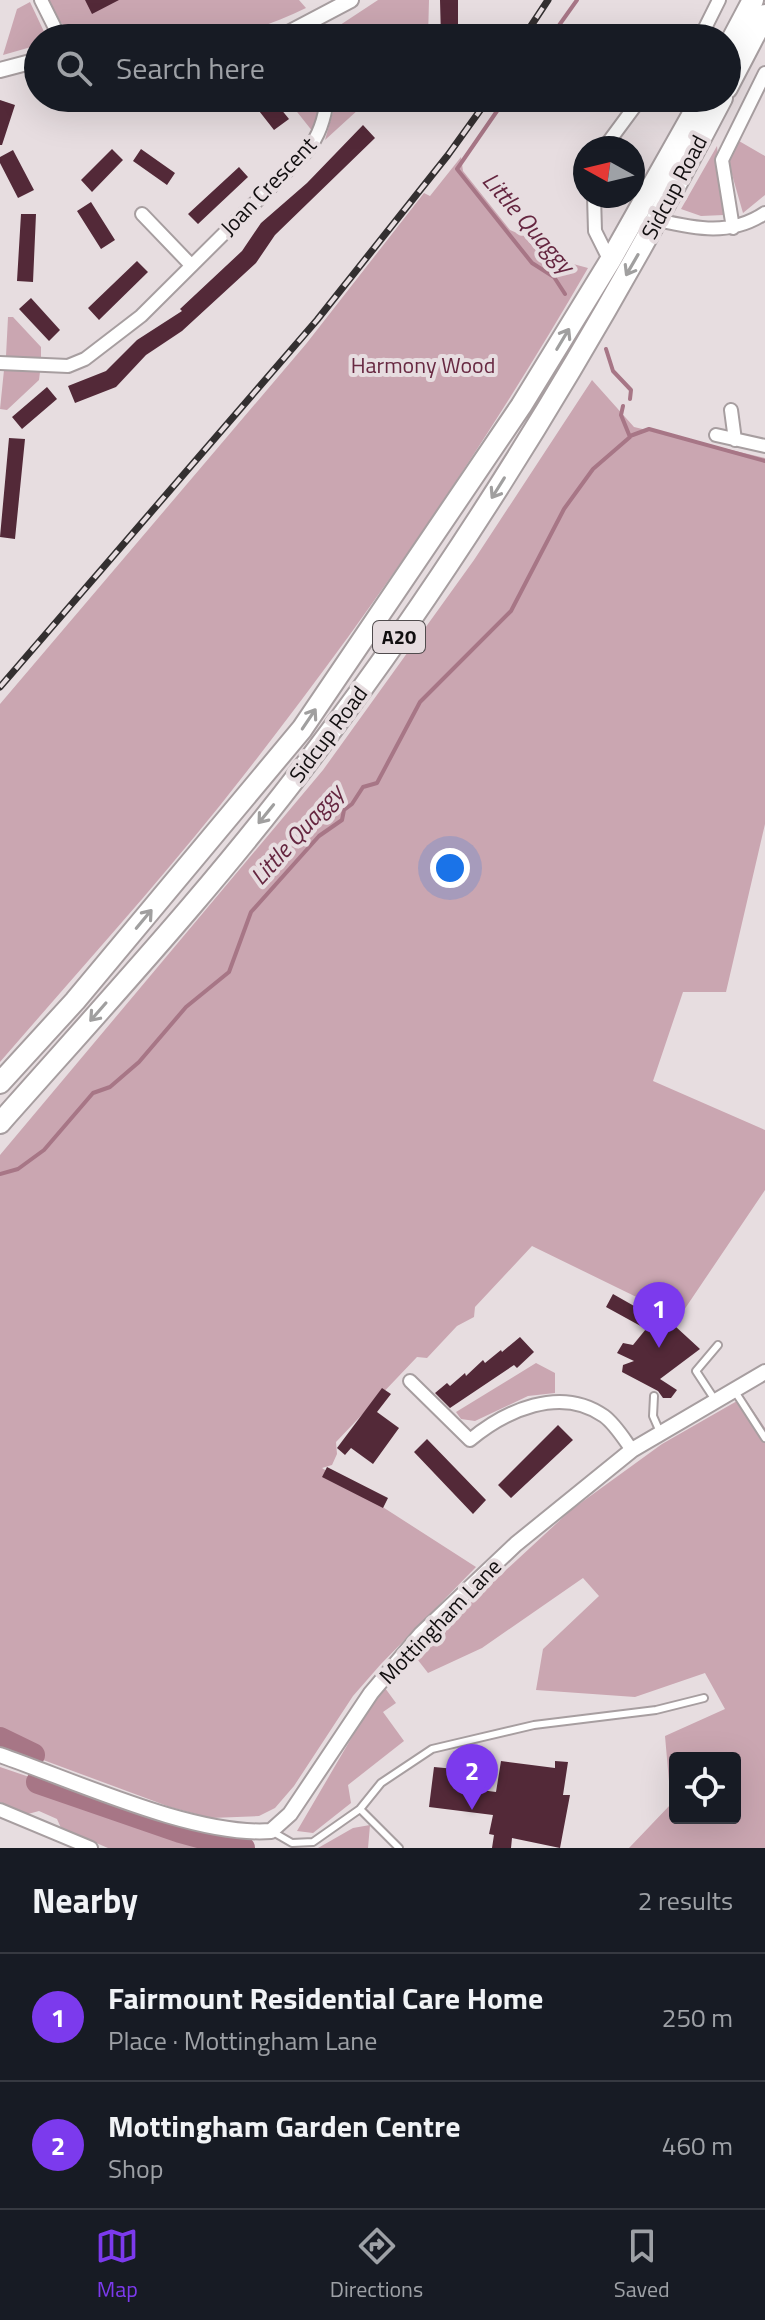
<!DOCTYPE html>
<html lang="en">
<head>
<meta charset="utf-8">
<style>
  :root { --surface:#171b24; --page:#20242c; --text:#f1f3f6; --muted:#9ea1a6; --line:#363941; --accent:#7c3aed }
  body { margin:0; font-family:"Titillium Web",sans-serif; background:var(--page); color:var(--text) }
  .controls { position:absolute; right:24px; bottom:24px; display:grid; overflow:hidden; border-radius:8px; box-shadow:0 8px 32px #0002 }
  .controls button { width:72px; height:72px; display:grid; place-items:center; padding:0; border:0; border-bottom:2px solid var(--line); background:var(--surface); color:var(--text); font:40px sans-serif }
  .compass { position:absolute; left:573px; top:136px; width:72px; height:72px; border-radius:50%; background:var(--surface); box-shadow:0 8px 32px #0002; rotate:278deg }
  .you { position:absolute; left:450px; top:868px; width:28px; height:28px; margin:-20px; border:6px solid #fff; border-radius:50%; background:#1a73e8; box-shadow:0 0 0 12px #1a73e833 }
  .badge { display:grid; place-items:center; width:52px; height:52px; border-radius:50%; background:var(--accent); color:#fff; font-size:26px; font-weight:700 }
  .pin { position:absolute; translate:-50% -66px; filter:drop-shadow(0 2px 4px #0008) }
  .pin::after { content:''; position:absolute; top:42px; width:28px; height:24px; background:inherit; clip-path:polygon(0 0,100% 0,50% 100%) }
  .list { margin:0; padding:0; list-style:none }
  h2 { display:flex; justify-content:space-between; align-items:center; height:104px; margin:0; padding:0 32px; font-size:34px }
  h2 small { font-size:26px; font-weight:400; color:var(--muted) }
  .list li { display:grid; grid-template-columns:52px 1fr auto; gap:24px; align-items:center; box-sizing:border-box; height:128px; padding:0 32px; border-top:2px solid var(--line) }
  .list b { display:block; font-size:30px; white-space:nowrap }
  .list p { margin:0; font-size:26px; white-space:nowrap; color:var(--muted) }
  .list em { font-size:26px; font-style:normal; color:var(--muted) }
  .icon { flex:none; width:44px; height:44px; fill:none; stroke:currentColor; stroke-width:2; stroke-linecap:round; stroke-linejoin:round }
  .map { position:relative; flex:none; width:765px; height:1848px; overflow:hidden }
  .search { position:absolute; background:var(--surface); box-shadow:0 8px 32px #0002; left:24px; right:24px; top:24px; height:88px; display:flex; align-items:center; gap:20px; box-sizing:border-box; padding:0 28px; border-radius:44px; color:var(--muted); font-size:30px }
  .sheet { height:360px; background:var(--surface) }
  nav { display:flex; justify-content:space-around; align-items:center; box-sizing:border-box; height:112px; border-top:2px solid var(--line); background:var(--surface); font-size:22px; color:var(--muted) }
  nav a { display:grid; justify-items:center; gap:4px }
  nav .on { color:var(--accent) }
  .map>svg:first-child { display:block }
</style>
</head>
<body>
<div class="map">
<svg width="765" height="1848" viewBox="0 0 765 1848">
  <rect width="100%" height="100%" fill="#e7dde0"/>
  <path fill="#caa6b1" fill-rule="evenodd" d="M48 0H299L306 8C285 18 264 27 242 32 207 39 84 46 60 22 55 17 52 6 48 0Z
    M378 0H429L428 38H341L334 29Z
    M30 2 47 38H38V45L3 55 17 9Z
    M286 98H322L313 132Z
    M344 98H371L325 140 336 101 344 103Z
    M739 141 765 156V195L743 213 727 157Z
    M717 146 724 215 701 216 681 209Z
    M461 157 463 171 510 230 524 236 540 255 588 268C486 445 370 614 244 775 167 874 82 967 0 1062V704L306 344 424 193 430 196Z
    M8 317H13L41 347V358L6 356Z
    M4 370 40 372 39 380 7 410 0 409Z
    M592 380 634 427 765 458V824L726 992H683L653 1081 765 1130V1190L682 1313 669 1307 659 1308 532 1246 475 1307 474 1317 457 1326 427 1358 417 1357 336 1442 337 1454 332 1465 322 1468 476 1567 381 1664 353 1696 294 1786 275 1808 259 1816 211 1818 170 1807 0 1744V1155L323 770 474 560Z
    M536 1363 555 1373V1393L528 1396 475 1421 461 1419 456 1412Z
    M744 1397 765 1428V1848H629L671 1804 665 1736 725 1709 705 1673 635 1697 536 1690 543 1649 599 1596 583 1578 482 1648 428 1673 414 1655 571 1510 662 1444ZM675 1758H735V1818H675Z
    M385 1688 396 1703 383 1712 404 1741 348 1785 351 1803 313 1833 297 1831 369 1708Z
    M0 1767 182 1829 253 1848H108L61 1828 57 1819 39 1811 28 1814 0 1802Z
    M370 1825 368 1848H318L353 1828Z"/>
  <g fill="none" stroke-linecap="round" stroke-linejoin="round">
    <path stroke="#a77686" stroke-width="4" d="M550 38 577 0
      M506 98 457 169 532 263 554 277 565 294
      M606 349 613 371 631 390 630 399
      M630 436 649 429 765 461
      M0 1174 18 1169 44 1150 93 1093 110 1087 139 1062 186 1007 229 972 251 912 319 836 342 820 344 810 352 804 363 787 377 783 420 702 511 611 564 509 593 469 630 437 621 415 623 406"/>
    <path stroke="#a77686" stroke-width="24" d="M0 1739 33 1755
      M38 1782 180 1831 243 1848"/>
  </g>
  <path fill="#532938" d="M85 0H119L92 14Z
    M440 0H458V38H441Z
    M249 98H272L289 119 274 130Z
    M0 100 15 105 2 145H0Z
    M363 125 375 138 275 235 256 263 182 331 146 355 116 387 75 403 68 386 106 371 137 340 182 311 180 309 242 251 261 223 307 183Z
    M112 149 123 160 92 192 81 180Z
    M141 149 175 173 167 185 133 161Z
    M13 150 34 190 18 198 0 163V157Z
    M239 167 248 177 198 224 188 214Z
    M91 202 115 240 101 249 77 211Z
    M21 214H36L33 282 17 281Z
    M137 261 148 272 99 320 88 308Z
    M31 298 60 330 49 341 19 309Z
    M47 387 57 399 22 429 12 417Z
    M9 438 25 439 15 539 0 537Z
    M613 1294 657 1319 663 1315 700 1349 660 1379 677 1390 671 1398H663L658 1391 622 1372 623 1365 634 1361 617 1353 623 1343 633 1345 646 1329 606 1307Z
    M520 1337 534 1352 517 1368 514 1365 450 1408 435 1393 447 1383 450 1386 465 1373 466 1376 483 1360 485 1363 501 1350 502 1352Z
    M382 1388 391 1394 377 1412 399 1428 373 1464 351 1448 345 1455 337 1448Z
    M558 1425 573 1440 511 1498 498 1485Z
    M427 1439 486 1500 473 1514 414 1452Z
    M327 1467 388 1498 383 1508 322 1477Z
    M501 1761 555 1768V1761L568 1762 563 1795H570L560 1848 512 1838 511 1848H492L494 1835 489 1834 493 1815 429 1807 434 1767 476 1771 473 1789 496 1792Z"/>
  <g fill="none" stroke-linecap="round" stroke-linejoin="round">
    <defs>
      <path id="service" d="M734 1390 765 1438
        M654 1396 653 1416 660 1432
        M715 1400 696 1371 718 1345
        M360 1809 399 1848
        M273 1832 292 1843 313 1842 360 1809 381 1783 432 1749 534 1725 656 1710 704 1698"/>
      <path id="minor" d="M41 0 60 38
        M308 25 314 38
        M700 38 719 0
        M604 148 641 98
        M594 196 595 231 610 261
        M142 214 190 264
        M658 220C696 229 731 236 765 213
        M733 228 722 160 765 73
        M0 363 68 366 85 359 141 316 307 151C320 135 325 118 327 98
        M731 410 735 440
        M716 435 765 446
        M410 1381 470 1440C505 1411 560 1385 604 1416 615 1424 624 1439 632 1450
        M0 1810 91 1848"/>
      <path id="tertiary" d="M279 38 351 0
        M0 70 38 60
        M0 1755C75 1781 195 1837 271 1831L290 1814 371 1693 421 1634 516 1544 632 1450 765 1372"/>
      <path id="trunk" d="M727 49 753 0
        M727 88 765 15
        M0 1083 75 1001 302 729 521 406 610 261 702 98
        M0 1123C109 1000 221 879 319 747 473 543 604 324 722 98"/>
    </defs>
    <use href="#service" stroke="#a79ea0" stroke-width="10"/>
    <use href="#minor" stroke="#a79ea0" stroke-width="16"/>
    <use href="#tertiary" stroke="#a79ea0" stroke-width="18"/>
    <use href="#trunk" stroke="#a79ea0" stroke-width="24"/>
    <use href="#service" stroke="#fff" stroke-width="6"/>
    <use href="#minor" stroke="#fff" stroke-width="12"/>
    <use href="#tertiary" stroke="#fff" stroke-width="14"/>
    <use href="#trunk" stroke="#fff" stroke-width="20"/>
    <defs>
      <path id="rail" d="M523 38 548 0
        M0 687 317 320 448 155 489 98"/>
    </defs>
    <use href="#rail" stroke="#332f30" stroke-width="7"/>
    <use href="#rail" stroke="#e7dde0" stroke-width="4" stroke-dasharray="12" stroke-linecap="butt"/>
  </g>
  <defs><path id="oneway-shaft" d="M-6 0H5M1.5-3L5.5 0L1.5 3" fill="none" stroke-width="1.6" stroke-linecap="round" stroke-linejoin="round" transform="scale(2)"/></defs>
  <g stroke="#a09f9f">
    <use href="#oneway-shaft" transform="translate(632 265) rotate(120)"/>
    <use href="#oneway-shaft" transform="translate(563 339) rotate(-59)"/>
    <use href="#oneway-shaft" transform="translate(498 488) rotate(122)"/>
    <use href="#oneway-shaft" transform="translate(309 719) rotate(-56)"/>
    <use href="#oneway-shaft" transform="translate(266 814) rotate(129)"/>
    <use href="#oneway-shaft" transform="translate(144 919) rotate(-50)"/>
    <use href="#oneway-shaft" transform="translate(98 1012) rotate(131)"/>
  </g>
  <g text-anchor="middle" stroke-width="8" stroke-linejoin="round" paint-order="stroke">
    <rect fill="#e7dde0" stroke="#514c4e" stroke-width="2" x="373" y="621" width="52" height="32" rx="6"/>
    <g font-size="20" font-weight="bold" fill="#110e0f">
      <text x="399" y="644">A20</text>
    </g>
    <g font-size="22" fill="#110e0f" stroke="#e7dde0">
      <text transform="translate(268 186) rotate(-46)" y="8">Joan Crescent</text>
      <text transform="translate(674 187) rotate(-62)" y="8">Sidcup Road</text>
      <text transform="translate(328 734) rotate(-53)" y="8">Sidcup Road</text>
      <text transform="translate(440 1621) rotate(-46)" y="8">Mottingham Lane</text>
    </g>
    <g font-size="22" fill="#682942" stroke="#e7dde0">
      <text x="423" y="373">Harmony Wood</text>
    </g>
    <g font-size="24" font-style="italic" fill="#652640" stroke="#e7dde0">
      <text transform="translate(528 223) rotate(49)" y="8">Little Quaggy</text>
      <text transform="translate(297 835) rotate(-48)" y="8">Little Quaggy</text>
    </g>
  </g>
</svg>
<div class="controls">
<button><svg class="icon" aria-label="locate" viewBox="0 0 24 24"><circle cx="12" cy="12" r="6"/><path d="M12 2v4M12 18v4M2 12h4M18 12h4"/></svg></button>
</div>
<svg class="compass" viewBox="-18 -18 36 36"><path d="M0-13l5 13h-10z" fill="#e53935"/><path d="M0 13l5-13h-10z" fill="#9ea1a6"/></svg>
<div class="you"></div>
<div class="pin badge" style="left:659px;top:1348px">1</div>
<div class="pin badge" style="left:472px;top:1810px">2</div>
<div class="search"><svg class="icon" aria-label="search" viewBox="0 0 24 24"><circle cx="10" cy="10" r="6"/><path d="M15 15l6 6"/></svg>Search here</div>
</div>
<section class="sheet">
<h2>Nearby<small>2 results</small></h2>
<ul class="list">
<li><span class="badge">1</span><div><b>Fairmount Residential Care Home</b><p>Place · Mottingham Lane</p></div><em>250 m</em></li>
<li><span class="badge">2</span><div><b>Mottingham Garden Centre</b><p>Shop</p></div><em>460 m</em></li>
</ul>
</section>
<nav>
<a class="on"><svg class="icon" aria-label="map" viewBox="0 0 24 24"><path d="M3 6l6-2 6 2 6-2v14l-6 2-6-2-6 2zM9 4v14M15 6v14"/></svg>Map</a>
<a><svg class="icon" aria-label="directions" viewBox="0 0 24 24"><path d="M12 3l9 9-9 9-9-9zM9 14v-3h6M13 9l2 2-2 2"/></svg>Directions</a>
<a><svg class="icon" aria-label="saved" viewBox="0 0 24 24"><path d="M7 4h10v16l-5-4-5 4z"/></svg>Saved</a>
</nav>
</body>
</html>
